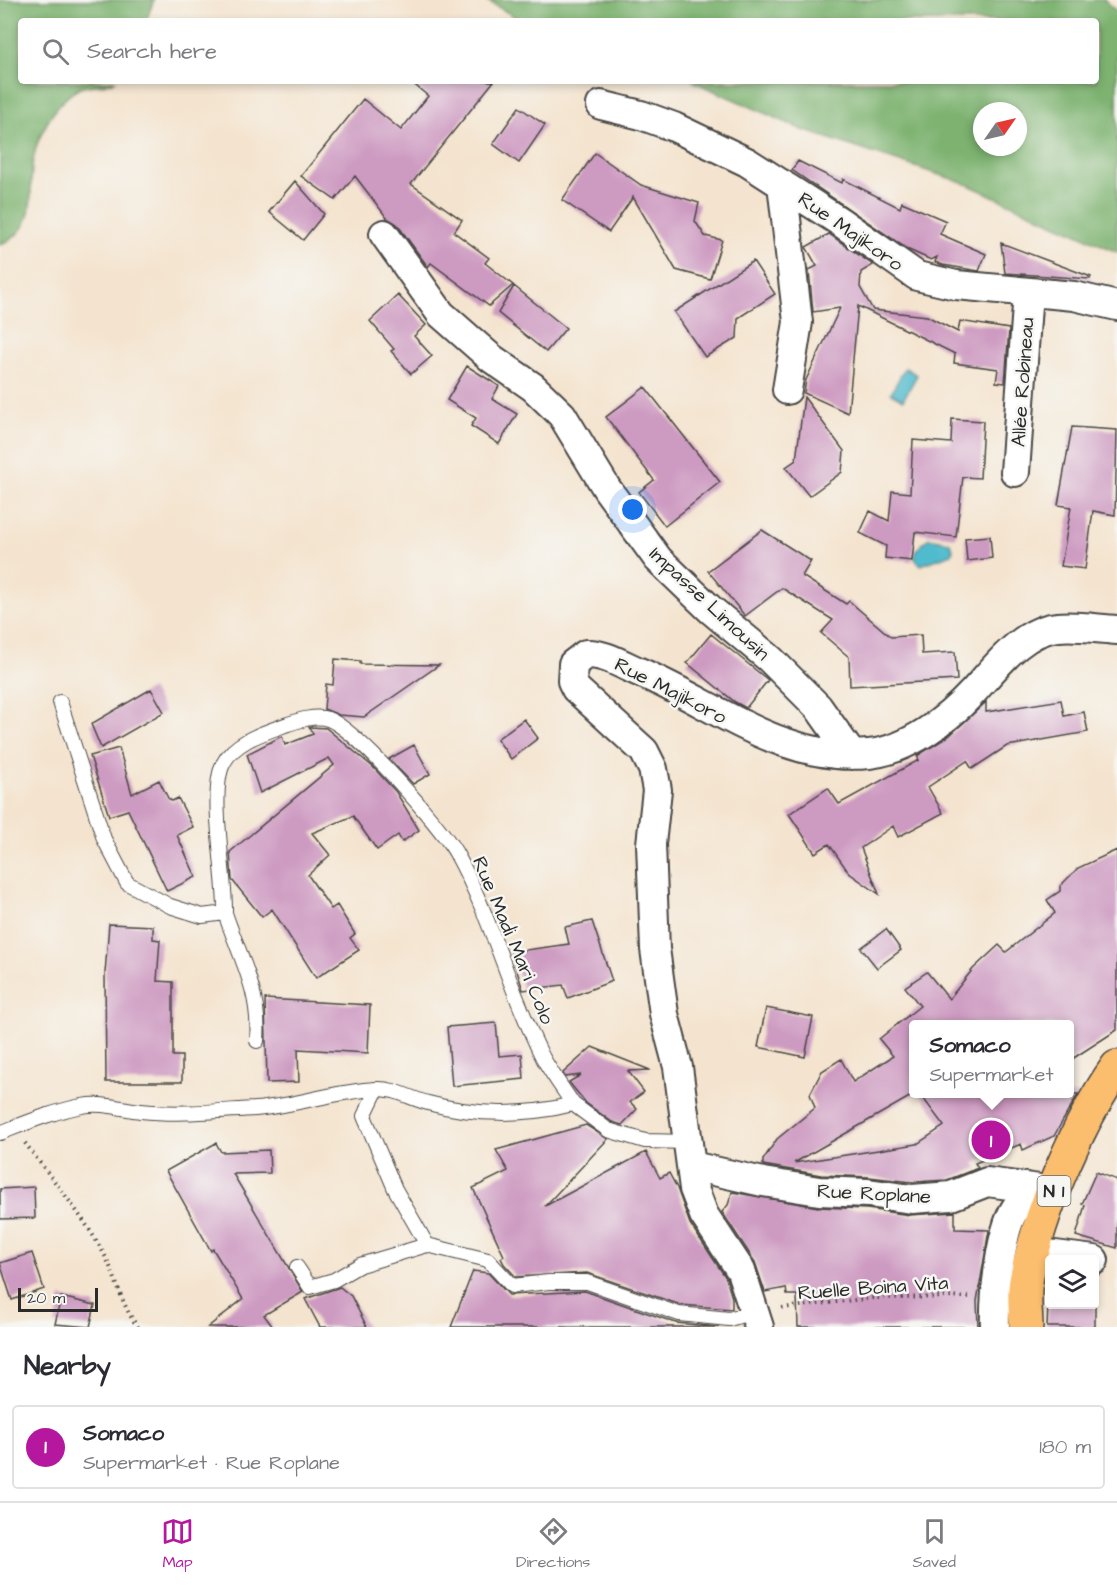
<!DOCTYPE html>
<html lang="en">
<head>
<meta charset="utf-8">
<style>
  :root { --surface:#fff; --page:#f7f7f7; --text:#2b2b33; --muted:#7c7c81; --line:#e1e1e2; --accent:#b5179e }
  body { margin:0; font-family:"Architects Daughter",sans-serif; background:var(--page); color:var(--text) }
  .controls { position:absolute; right:18px; bottom:18px; display:grid; overflow:hidden; border-radius:6px; box-shadow:0 3px 9px #0003 }
  .controls button { width:54px; height:54px; display:grid; place-items:center; padding:0; border:0; border-bottom:2px solid var(--line); background:var(--surface); color:var(--text); font:30px sans-serif }
  .compass { position:absolute; left:973px; top:102px; width:54px; height:54px; border-radius:50%; background:var(--surface); box-shadow:0 3px 9px #0003; rotate:56deg }
  .scale { position:absolute; left:18px; bottom:15px; width:80px; box-sizing:border-box; padding-left:6px; border:3px solid #2b2b2b; border-top:0; font-size:16px; line-height:21px; white-space:nowrap; color:#2b2b2b; -webkit-text-stroke:4px #f6f6f2; paint-order:stroke }
  .you { position:absolute; left:633px; top:510px; width:21px; height:21px; margin:-15px; border:4px solid #fff; border-radius:50%; background:#1a73e8; box-shadow:0 0 0 9px #1a73e833 }
  .badge { display:grid; place-items:center; width:39px; height:39px; border-radius:50%; background:var(--accent); color:#fff; font-size:20px; font-weight:700 }
  .pin { position:absolute; translate:-50% -50%; border:3px solid #fff; box-shadow:0 2px 6px #0006 }
  .popup { position:absolute; left:909px; top:1020px; width:165px; height:78px; box-sizing:border-box; display:grid; place-content:center; border-radius:6px; background:var(--surface); filter:drop-shadow(0 2px 4px #0005); font-size:20px; white-space:nowrap; color:var(--muted) }
  .popup b { font-size:22px; color:var(--text) }
  .popup::after { content:''; position:absolute; left:50%; top:100%; margin-left:-12px; border:12px solid transparent; border-top-color:var(--surface) }
  .list { margin:0; padding:0; list-style:none }
  h2 { display:flex; justify-content:space-between; align-items:center; height:78px; margin:0; padding:0 24px; font-size:26px }
  h2 small { font-size:20px; font-weight:400; color:var(--muted) }
  .list li { display:grid; grid-template-columns:39px 1fr auto; gap:18px; align-items:center; box-sizing:border-box; height:84px; margin:0 12px 12px; padding:0 12px; border:2px solid var(--line); border-radius:6px }
  .list b { display:block; font-size:22px; white-space:nowrap }
  .list p { margin:0; font-size:20px; white-space:nowrap; color:var(--muted) }
  .list em { font-size:20px; font-style:normal; color:var(--muted) }
  .icon { flex:none; width:33px; height:33px; fill:none; stroke:currentColor; stroke-width:2; stroke-linecap:round; stroke-linejoin:round }
  .map { position:relative; flex:none; width:1117px; height:1327px; overflow:hidden }
  .search { position:absolute; background:var(--surface); box-shadow:0 3px 9px #0003; left:18px; right:18px; top:18px; height:66px; display:flex; align-items:center; gap:15px; box-sizing:border-box; padding:0 21px; border-radius:6px; color:var(--muted); font-size:22px }
  .sheet { height:174px; background:var(--surface) }
  nav { display:flex; justify-content:space-around; align-items:center; box-sizing:border-box; height:84px; border-top:2px solid var(--line); background:var(--surface); font-size:16px; color:var(--muted) }
  nav a { display:grid; justify-items:center; gap:3px }
  nav .on { color:var(--accent) }
  .map>svg:first-child { display:block }
</style>
</head>
<body>
<div class="map">
<svg width="1117" height="1327" viewBox="0 0 1117 1327">
  <rect width="100%" height="100%" fill="#f6f6f2"/>
  <filter id="ink" filterUnits="userSpaceOnUse"><feTurbulence type="fractalNoise" baseFrequency=".0167" numOctaves="2"/><feDisplacementMap in="SourceGraphic" scale="12" xChannelSelector="R" yChannelSelector="G"/><feConvolveMatrix kernelMatrix="1 2 1 2 8 2 1 2 1" color-interpolation-filters="sRGB"/></filter>
  <filter id="wash" filterUnits="userSpaceOnUse"><feTurbulence type="fractalNoise" baseFrequency=".008" numOctaves="4" result="noise"/><feDisplacementMap in="SourceGraphic" scale="24" xChannelSelector="R" yChannelSelector="G"/><feGaussianBlur stdDeviation="1.35" result="paint"/><feColorMatrix in="noise" values="0 0 0 0 0 0 0 0 0 0 0 0 0 0 0 0 0 1.4 0 .05"/><feComposite in="paint" operator="in"/></filter>
  <g filter="url(#wash)">
    <rect width="100%" height="100%" fill="#f4e4cf"/>
    <path fill="#7db26f" stroke="#546e4d" stroke-width="1.5" fill-rule="evenodd" d="M0 0H154L146 21H21V81H116C104 87 90 83 80 88 56 100 37 135 33 161 28 184 37 213 19 232 15 238 6 242 0 245Z
      M486 0H1105L1117 12V252L964 183 803 130 692 81H1096V21H522ZM982 111H1018V147H982Z"/>
    <path fill="#51bbce" stroke="#3e737c" stroke-width="1.5" d="M905 368 917 375 903 400 891 393Z
      M929 538 949 542 953 549 952 554 921 565 915 559 916 550Z"/>
    <g id="blocks">
      <path fill="#cd9ac1" d="M410 81H494L411 184 462 220 454 232 489 258 485 263 513 285 489 306 431 263 428 267 397 224 387 218 355 176 335 200 301 176 363 99 401 130 428 96Z
        M519 107 545 125 519 163 493 144Z
        M595 153 641 185 699 203 695 221 705 236 722 240 710 279 676 270 633 197 609 232 562 200Z
        M798 161 842 183 843 179 900 208 902 202 946 221 940 234 986 254 979 271 943 265 935 262 937 257 931 260 909 250 792 170Z
        M295 181 324 214 303 240 269 212Z
        M829 234 873 265 861 272 860 287 873 310 927 316 958 332 960 321 1009 329 1005 383 996 382 998 369 954 363 955 354 858 306 848 413 804 393 806 380 840 308 813 312 809 270 817 266 806 247Z
        M1001 243 1091 277 1090 279 1005 273Z
        M753 261 775 294 738 318 737 338 705 357 674 312Z
        M514 286 566 328 546 352 498 313Z
        M398 295 426 325 414 336 432 356 411 374 391 351 394 349 370 321Z
        M467 366 499 386 492 399 517 414 499 444 471 426 476 418 447 400Z
        M645 387 720 482 665 526 639 492 654 480 606 417Z
        M804 397 844 451 842 472 809 496 786 467 796 460Z
        M952 419 983 421 980 478 963 477 956 537 915 532 912 561 885 558 886 546 860 533 870 511 889 521 892 491 910 493 913 440 951 443Z
        M1072 427 1117 430 1115 515 1093 511 1085 569 1061 566 1071 507 1058 505Z
        M762 530 811 561 802 576 846 604 849 601 891 637 921 635 922 654 955 652 957 680 850 686 849 657 821 633 833 620 782 588 745 616 708 571Z
        M990 536 992 558 967 561 965 538Z
        M711 634 768 680 746 708 735 702 687 663Z
        M335 659 360 661V664L439 665 364 717 339 715 324 709 326 684 333 685Z
        M151 689 164 712 101 748 91 724Z
        M1061 700 1064 716 1084 712 1088 732 1007 746 972 769 967 761 928 787 943 813 898 837 893 826 861 848 879 894 849 873 829 844 815 853 789 814 828 788 839 804 919 760 917 756 949 736 986 702V712Z
        M524 719 538 738 511 759 497 739Z
        M309 727 326 728 373 767 396 792 419 830 402 842 398 835 377 850 353 816 312 833 330 855 308 875 331 909 337 905 355 934 350 938 359 950 316 978 272 909 262 917 232 880 230 852 334 765 329 758 260 793 247 754 282 736 285 745 313 734Z
        M414 745 430 774 413 784 389 759Z
        M119 748 132 794 159 780 168 798 172 801 178 798 193 827 177 835 196 877 167 891 128 810 109 816 90 756Z
        M1117 850V1030L1069 1061V1024H913V1095L794 1163 917 1144 944 1126 920 1094H1078L1054 1136 1023 1150 1021 1144 975 1163 978 1168 947 1180 912 1182 869 1177 821 1175 763 1165V1160L777 1139 815 1108 810 1094 822 1071 841 1059 853 1082 893 1056 879 1039 920 1006 905 987 927 972 949 999 973 969 999 945 1006 952 1055 913 1047 900 1060 891V886L1078 868Z
        M592 921 612 981 568 998 563 985 523 990 511 952 569 944 565 927Z
        M109 924 153 926V939L160 940 157 981 173 982V1056H182V1082H106L105 973Z
        M886 929 901 950 877 968 861 948Z
        M265 999 370 1005 368 1053 298 1049 299 1082 267 1083Z
        M766 1008 813 1017 805 1057 758 1047Z
        M496 1023 499 1056 522 1054 524 1079 452 1086 447 1027Z
        M592 1047 650 1070 628 1071 644 1092 630 1102 637 1109 622 1125 612 1122 586 1103 572 1086 569 1082 581 1075 565 1077 563 1073Z
        M586 1125 608 1139 545 1206 646 1152 660 1178 669 1173 677 1188 690 1224 726 1278 732 1298V1309L681 1305 587 1273 516 1277 504 1264 501 1258 504 1256 473 1188 508 1171 496 1150Z
        M216 1143 221 1152 269 1150 270 1173 233 1174 303 1292 264 1315 273 1327H208L243 1299 213 1249 211 1251 166 1171Z
        M1096 1172 1117 1180V1248L1076 1236 1085 1205 1082 1204Z
        M34 1187 35 1218 0 1219V1189Z
        M732 1192 818 1207 867 1209 910 1215 955 1212V1229L989 1230 977 1301 978 1327H798L797 1295H787L786 1288 765 1292 755 1262 722 1212 728 1205Z
        M32 1253 44 1289 12 1300 0 1263Z
        M473 1271 488 1273 509 1295 585 1291 676 1323 719 1327H451Z
        M340 1287 351 1296 367 1327H320L305 1299Z
        M61 1297 95 1305 90 1327 55 1324Z
        M1048 1305H1095V1327H1047Z"/>
    </g>
  </g>
  <g filter="url(#ink)">
    <use href="#blocks" fill-opacity="0" stroke="#494744" stroke-width="1.5"/>
    <g fill="none" stroke-linecap="round" stroke-linejoin="round">
      <defs>
        <path id="service" d="M60 702 104 839 127 883 170 906 202 916 225 913C226 877 209 793 223 764 234 741 266 732 288 724 300 720 315 715 328 719 356 729 440 825 456 853 492 918 509 991 543 1058 552 1074 563 1089 573 1104
          M225 913C240 958 261 992 257 1041
          M377 1089 364 1116 395 1189 427 1245
          M0 1133C26 1123 55 1111 82 1106 103 1102 121 1109 141 1111 179 1115 217 1111 255 1109 295 1106 335 1091 376 1089 395 1088 411 1099 428 1103 475 1116 527 1116 573 1104L608 1130 645 1141 689 1142
          M297 1267 310 1287 334 1280 360 1265 427 1245 488 1260 512 1286 549 1282H587L679 1314 729 1319 754 1312"/>
        <path id="minor" d="M601 105 641 115 674 127 747 162 839 221 917 276 956 285 1074 296 1117 306
          M782 184 798 322 787 390
          M384 234 441 314 491 358 533 387 562 415 607 489 658 559 710 609 770 659 818 707 852 755
          M1015 472 1028 292
          M692 1166 763 1182 819 1191 868 1193 912 1199 951 1196 987 1182 1054 1191
          M1032 1252 1094 1260
          M759 1327 741 1271 704 1215 694 1189 678 1067 664 1014 655 949 651 844 657 790 653 769 644 751 576 689 572 681 573 664 586 654C603 653 621 664 637 671 712 702 783 763 869 754 908 750 947 720 973 692 995 668 1022 630 1058 627 1077 625 1098 629 1117 630
          M995 1327C994 1300 1000 1225 1018 1205 1026 1197 1041 1195 1052 1191"/>
        <path id="primary" d="M1026 1327C1026 1312 1023 1296 1026 1281 1038 1215 1078 1122 1117 1067"/>
      </defs>
      <use href="#service" stroke="#494744" stroke-width="16"/>
      <use href="#minor" stroke="#494744" stroke-width="32"/>
      <use href="#primary" stroke="#494744" stroke-width="36"/>
      <path stroke="#494744" stroke-width="4" stroke-dasharray="1.5 4.5" stroke-linecap="butt" d="M25 1143C52 1179 81 1213 103 1252 117 1277 120 1304 138 1327
        M782 1308 873 1298 969 1297"/>
      <use href="#service" stroke="#fff" stroke-width="14"/>
      <use href="#minor" stroke="#fff" stroke-width="28"/>
      <use href="#primary" stroke="#fbbd6e" stroke-width="33"/>
    </g>
  </g>
  <g text-anchor="middle" stroke-width="5" stroke-linejoin="round" paint-order="stroke">
    <rect fill="#f6f6f2" stroke="#686867" stroke-width="1.5" x="1037.5" y="1176" width="33" height="30" rx="4.5"/>
    <g font-size="18" font-weight="bold" fill="#2b2b2b">
      <text x="1054" y="1197">N 1</text>
    </g>
    <g font-size="20" fill="#2b2b2b" stroke="#f6f6f2">
      <text transform="translate(851 231) rotate(35)" y="7">Rue Majikoro</text>
      <text transform="translate(1022 382) rotate(-86)" y="7">Allée Robineau</text>
      <text transform="translate(710 603) rotate(43)" y="7">Impasse Limousin</text>
      <text transform="translate(671 690) rotate(27)" y="7">Rue Majikoro</text>
      <text transform="translate(514 940) rotate(67)" y="7">Rue Madi Mari Colo</text>
      <text transform="translate(874 1193) rotate(3)" y="7">Rue Roplane</text>
      <text transform="translate(873 1287) rotate(-4)" y="7">Ruelle Boina Vita</text>
    </g>
  </g>
</svg>
<div class="controls">
<button><svg class="icon" aria-label="layers" viewBox="0 0 24 24"><path d="M12 4l9 5-9 5-9-5zM3 14l9 5 9-5"/></svg></button>
</div>
<svg class="compass" viewBox="-18 -18 36 36"><path d="M0-13l5 13h-10z" fill="#e53935"/><path d="M0 13l5-13h-10z" fill="#7c7c81"/></svg>
<div class="scale">20 m</div>
<div class="you"></div>
<div class="pin badge" style="left:991px;top:1140px">1</div>
<div class="popup"><b>Somaco</b>Supermarket</div>
<div class="search"><svg class="icon" aria-label="search" viewBox="0 0 24 24"><circle cx="10" cy="10" r="6"/><path d="M15 15l6 6"/></svg>Search here</div>
</div>
<section class="sheet">
<h2>Nearby<small></small></h2>
<ul class="list">
<li><span class="badge">1</span><div><b>Somaco</b><p>Supermarket · Rue Roplane</p></div><em>180 m</em></li>
</ul>
</section>
<nav>
<a class="on"><svg class="icon" aria-label="map" viewBox="0 0 24 24"><path d="M3 6l6-2 6 2 6-2v14l-6 2-6-2-6 2zM9 4v14M15 6v14"/></svg>Map</a>
<a><svg class="icon" aria-label="directions" viewBox="0 0 24 24"><path d="M12 3l9 9-9 9-9-9zM9 14v-3h6M13 9l2 2-2 2"/></svg>Directions</a>
<a><svg class="icon" aria-label="saved" viewBox="0 0 24 24"><path d="M7 4h10v16l-5-4-5 4z"/></svg>Saved</a>
</nav>
</body>
</html>
